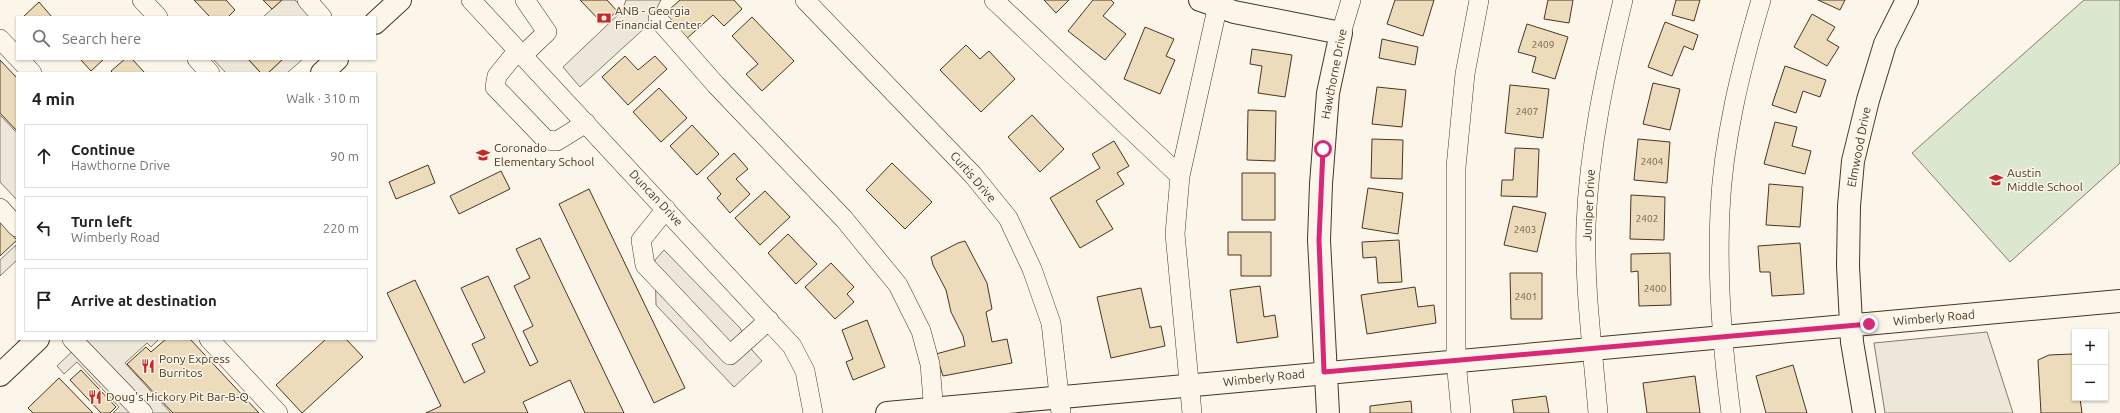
<!DOCTYPE html>
<html lang="en">
<head>
<meta charset="utf-8">
<style>
  :root { --surface:#fff; --page:#f6f6f6; --text:#202124; --muted:#757577; --line:#e0e0e0 }
  body { margin:0; font-family:Ubuntu,sans-serif; background:var(--page); color:var(--text) }
  .controls { position:absolute; right:12px; bottom:12px; display:grid; overflow:hidden; border-radius:0px; box-shadow:0 1px 3px #0004 }
  .controls button { width:36px; height:36px; display:grid; place-items:center; padding:0; border:0; border-bottom:1px solid var(--line); background:var(--surface); color:var(--text); font:20px sans-serif }
  .stop { position:absolute; width:12px; height:12px; margin:-9px; border:3px solid #db2777; border-radius:50%; background:#fff }
  .stop.end { background:#db2777; border-color:#fff; box-shadow:0 1px 4px #0008 }
  .list { margin:0; padding:0; list-style:none }
  h2 { display:flex; justify-content:space-between; align-items:center; height:52px; margin:0; padding:0 16px; font-size:17px }
  h2 small { font-size:13px; font-weight:400; color:var(--muted) }
  .list li { display:grid; grid-template-columns:26px 1fr auto; gap:12px; align-items:center; box-sizing:border-box; height:64px; margin:0 8px 8px; padding:0 8px; border:1px solid var(--line); border-radius:0px }
  .list b { display:block; font-size:15px; white-space:nowrap }
  .list p { margin:0; font-size:13px; white-space:nowrap; color:var(--muted) }
  .list em { font-size:13px; font-style:normal; color:var(--muted) }
  .icon { flex:none; width:22px; height:22px; fill:none; stroke:currentColor; stroke-width:2; stroke-linecap:round; stroke-linejoin:round }
  .map { position:relative; flex:none; width:2120px; height:413px; overflow:hidden }
  .search { position:absolute; background:var(--surface); box-shadow:0 1px 3px #0004; left:16px; top:16px; width:360px; height:44px; display:flex; align-items:center; gap:10px; box-sizing:border-box; padding:0 14px; border-radius:0px; color:var(--muted); font-size:15px }
  .panel { position:absolute; background:var(--surface); box-shadow:0 1px 3px #0004; left:16px; top:72px; width:360px; height:268px; border-radius:0px }
  .map>svg:first-child { display:block }
</style>
</head>
<body>
<div class="map">
<svg width="2120" height="413" viewBox="0 0 2120 413">
  <rect width="100%" height="100%" fill="#fbf6e9"/>
  <path fill="#dce7d0" stroke="#887966" d="M2084 0H2120V163L2010 262 1912 153Z"/>
  <path fill="#ede7d9" stroke="#887966" d="M282 0H295L311 17H263Z
    M626 0H661L648 25 580 87 563 67 622 11Z
    M213 59H248L261 73H226Z
    M283 59H303L287 73H268Z
    M0 115 17 133V200L0 182Z
    M16 245 17 260 0 276V260Z
    M664 250 740 328 752 350 762 361 734 387 656 305 655 260Z
    M1987 332 2013 413H1885L1874 343Z
    M85 339H159L151 347 147 343 125 363 171 413H113L119 407 77 362 64 374 57 366Z"/>
  <path fill="#ecdcbc" stroke="#4a3520" d="M194 0H226L235 10 228 17H210Z
    M263 0H282L272 9Z
    M580 0H607L617 11 603 24Z
    M680 0H734L742 9 724 26 713 15 685 40 662 16Z
    M1044 0H1069L1056 13Z
    M1093 0H1111L1114 3 1103 16 1126 34 1105 60 1068 31Z
    M1395 0H1434L1423 36 1387 24Z
    M1548 0H1573L1569 23 1544 19Z
    M1676 0H1700L1694 21 1672 15Z
    M1818 0H1845L1840 10Z
    M39 2 52 17H23Z
    M1812 14 1835 27 1827 40 1839 47 1827 66 1794 47Z
    M752 17 794 61 762 91 746 74 758 64 732 36Z
    M1665 22 1698 35 1693 50 1684 46 1672 76 1648 67Z
    M1527 24 1568 37 1555 79 1532 72 1536 57 1518 52Z
    M1145 27 1174 39 1166 56 1175 60 1160 94 1124 79Z
    M1382 39 1418 47 1415 65 1379 58Z
    M966 45 980 59 989 51 1015 79 981 112 940 70Z
    M1252 49 1292 55 1285 97 1258 93 1262 66 1250 64Z
    M625 56 638 70 655 56 667 69 628 105 602 77Z
    M80 59H104L91 71Z
    M125 59H132L145 73H113L111 71Z
    M248 59H283L268 73H261Z
    M0 60 17 78V131L0 113Z
    M1785 66 1826 80 1820 97 1803 91 1796 113 1772 105Z
    M1653 83 1680 89 1670 130 1643 124Z
    M1510 85 1549 89 1543 138 1505 133Z
    M1377 87 1406 90 1402 127 1372 124Z
    M659 88 687 118 661 142 633 112Z
    M1248 110 1276 111 1275 161 1247 160Z
    M1032 115 1064 149 1040 172 1008 137Z
    M1775 122 1797 127 1792 146 1811 151 1805 174 1764 164Z
    M692 125 719 154 697 175 670 146Z
    M1372 139 1403 140 1402 179 1371 178Z
    M1638 139 1670 142 1667 183 1634 180Z
    M1114 141 1129 166 1117 173 1124 184 1096 201 1113 229 1080 248 1050 198 1100 168 1092 154Z
    M1515 148 1539 149 1537 197 1501 196 1502 180H1513Z
    M734 153 748 169 736 179 750 194 730 213 717 198 721 194 707 178Z
    M892 163 932 202 905 229 866 190Z
    M428 165 435 183 396 199 389 182Z
    M501 171 510 189 459 214 450 196Z
    M1242 173H1275V220H1242Z
    M1769 184 1803 187 1800 227 1766 225Z
    M1368 188 1403 193 1398 234 1362 228Z
    M589 189 685 388 654 403 559 204Z
    M765 191 790 217 760 245 735 218Z
    M1631 195 1665 197 1664 240 1630 239Z
    M1513 206 1546 213 1537 252 1504 245Z
    M0 222 17 240 0 256Z
    M1228 232H1271V276H1241V255H1228Z
    M788 234 817 264 796 284 768 253Z
    M540 238 624 413H585L570 380 523 402 528 413H426L441 406 387 293 415 280 464 383 485 372 472 344 485 338 461 288 488 276 530 366 538 362 523 331 533 326 514 286 530 278 516 249Z
    M1399 240 1402 282 1378 283 1376 257 1363 258 1362 242Z
    M965 241 987 283 992 309 986 312 992 342 1007 339 1012 363 943 376 936 354 965 346 963 336 951 312 946 290 933 265 931 257 958 243Z
    M1800 243 1804 294 1772 296 1770 272H1760L1758 246Z
    M1670 253 1671 305 1639 306 1638 271 1631 272V254Z
    M831 263 854 287 847 294 854 302 835 319 805 287Z
    M1510 273H1542V319H1511Z
    M1260 286 1264 317 1275 315 1278 337 1237 343 1230 290Z
    M1415 287 1418 307 1434 305 1436 323 1367 334 1361 295Z
    M1141 288 1150 328 1161 326 1165 346 1111 358 1097 297Z
    M867 320 885 367 853 380 846 362 853 359 842 330Z
    M166 339H190L259 413H173L127 364 146 347 151 352Z
    M326 339H346L363 357 302 413 276 385Z
    M2072 354 2075 360V398H2080L2082 413H2041L2038 360 2049 355Z
    M1793 365 1807 413H1766L1756 376Z
    M81 370 116 407 110 413H101L70 380Z
    M1695 376 1700 413H1647L1643 383Z
    M59 378 93 413H33L28 408Z
    M1546 396 1549 413H1514L1512 400Z
    M1411 401 1412 413H1370V406Z"/>
  <g fill="none" stroke-linecap="round" stroke-linejoin="round">
    <defs>
      <path id="minor" d="M142 0 158 17
        M307 0 322 17
        M471 0 792 346 805 371 813 413
        M805 0 973 175 1008 218 1032 269 1051 323 1061 413
        M994 0 1180 176
        M658 19 716 85 844 219 898 285 921 331 930 364 934 413
        M1341 33 1351 0
        M0 39 17 57
        M518 50 497 76 495 87 546 140 557 141 586 123
        M523 55 547 32 525 0
        M19 59 32 73
        M197 59 210 73
        M0 208 17 227
        M666 209 641 240 645 265 730 355 769 320
        M72 339 143 413
        M209 339 278 413
        M1192 413 1175 234 1180 176 1219 0
        M1461 413 1456 361V167L1465 74 1479 0
        M1598 413C1593 351 1584 287 1586 225 1589 149 1605 74 1623 0
        M1731 413C1722 346 1717 278 1720 211 1723 140 1741 68 1761 0"/>
      <path id="major" d="M1200 0 1234 12 1341 33 1328 93 1321 184 1319 240 1328 413
        M375 23 400 0
        M322 73 337 59
        M0 375 38 339
        M887 413 2120 301
        M1864 413 1852 342 1848 266 1849 206 1853 161 1868 100 1885 44 1907 0"/>
    </defs>
    <use href="#minor" stroke="#4a3520" stroke-width="20"/>
    <use href="#major" stroke="#4a3520" stroke-width="24"/>
    <use href="#minor" stroke="#fbf6e9" stroke-width="19"/>
    <use href="#major" stroke="#fbf6e9" stroke-width="22"/>
  </g>
  <g fill="none" stroke-linecap="round" stroke-linejoin="round">
    <path stroke="#db2777" stroke-width="5" d="M1323 149 1319 240 1324 372 1869 324"/>
  </g>
  <defs>
    <symbol id="bank-bare" viewBox="-9 -9 18 18"><path d="M-6-4H6V4H-6ZM0-2.3a2.3 2.3 0 1 0 0 4.6a2.3 2.3 0 1 0 0-4.6Z" fill="#c62828" stroke="#fbf6e9" stroke-width="2.5" paint-order="stroke"/></symbol>
    <symbol id="school-bare" viewBox="-9 -9 18 18"><path d="M0-5L7-2L0 1L-7-2ZM-4 1L0 2.5L4 1V4Q0 6-4 4Z" fill="#c62828" stroke="#fbf6e9" stroke-width="2.5" paint-order="stroke"/></symbol>
    <symbol id="restaurant-bare" viewBox="-9 -9 18 18"><path d="M-5-6h1v4h1v-4h1v4h1v-4h1v5L-1.5 .5V6h-2V.5L-5-1ZM5-6V6H3V1.5H1.5Q1.5-4 5-6Z" fill="#c62828" stroke="#fbf6e9" stroke-width="2.5" paint-order="stroke"/></symbol>
  </defs>
  <g fill-rule="evenodd">
    <use href="#bank-bare" x="594" y="8" width="20" height="20"/>
    <use href="#school-bare" x="473" y="145" width="20" height="20"/>
    <use href="#school-bare" x="1986" y="170" width="20" height="20"/>
    <use href="#restaurant-bare" x="138" y="356" width="20" height="20"/>
    <use href="#restaurant-bare" x="85" y="387" width="20" height="20"/>
  </g>
  <g text-anchor="middle" stroke-width="3" stroke-linejoin="round" paint-order="stroke">
    <g font-size="10" fill="#725f47">
      <text x="1543" y="48">2409</text>
      <text x="1527" y="115">2407</text>
      <text x="1652" y="165">2404</text>
      <text x="1647" y="222">2402</text>
      <text x="1525" y="233">2403</text>
      <text x="1655" y="292">2400</text>
      <text x="1526" y="300">2401</text>
    </g>
    <g font-size="12" fill="#4a3520" stroke="#fbf6e9" text-anchor="start">
      <text x="615" y="15">ANB - Georgia<tspan x="615" dy="14">Financial Center</tspan></text>
      <text x="494" y="152">Coronado<tspan x="494" dy="14">Elementary School</tspan></text>
      <text x="2007" y="177">Austin<tspan x="2007" dy="14">Middle School</tspan></text>
      <text x="159" y="363">Pony Express<tspan x="159" dy="14">Burritos</tspan></text>
      <text x="106" y="401">Doug's Hickory Pit Bar-B-Q</text>
    </g>
    <g font-size="12" fill="#4a3520" stroke="#fbf6e9">
      <text transform="translate(1334 74) rotate(-79)" y="4">Hawthorne Drive</text>
      <text transform="translate(1859 147) rotate(-79)" y="4">Elmwood Drive</text>
      <text transform="translate(973 177) rotate(49)" y="4">Curtis Drive</text>
      <text transform="translate(656 198) rotate(47)" y="4">Duncan Drive</text>
      <text transform="translate(1589 205) rotate(-87)" y="4">Juniper Drive</text>
      <text transform="translate(1934 318) rotate(-5)" y="4">Wimberly Road</text>
      <text transform="translate(1264 378) rotate(-6)" y="4">Wimberly Road</text>
    </g>
  </g>
</svg>
<div class="controls">
<button>+</button>
<button>−</button>
</div>
<div class="stop" style="left:1323px;top:149px"></div>
<div class="stop end" style="left:1869px;top:324px"></div>
<div class="search"><svg class="icon" aria-label="search" viewBox="0 0 24 24"><circle cx="10" cy="10" r="6"/><path d="M15 15l6 6"/></svg>Search here</div>
<section class="panel">
<h2>4 min<small>Walk · 310 m</small></h2>
<ul class="list">
<li><svg class="icon" aria-label="ahead" viewBox="0 0 24 24"><path d="M12 20V5M6 11l6-6 6 6"/></svg><div><b>Continue</b><p>Hawthorne Drive</p></div><em>90 m</em></li>
<li><svg class="icon" aria-label="left" viewBox="0 0 24 24"><path d="M17 20v-9H6M10 6l-5 5 5 5"/></svg><div><b>Turn left</b><p>Wimberly Road</p></div><em>220 m</em></li>
<li><svg class="icon" aria-label="arrive" viewBox="0 0 24 24"><path d="M6 21V4h12l-3 4 3 4H6"/></svg><div><b>Arrive at destination</b></div></li>
</ul>
</section>
</div>
</body>
</html>
